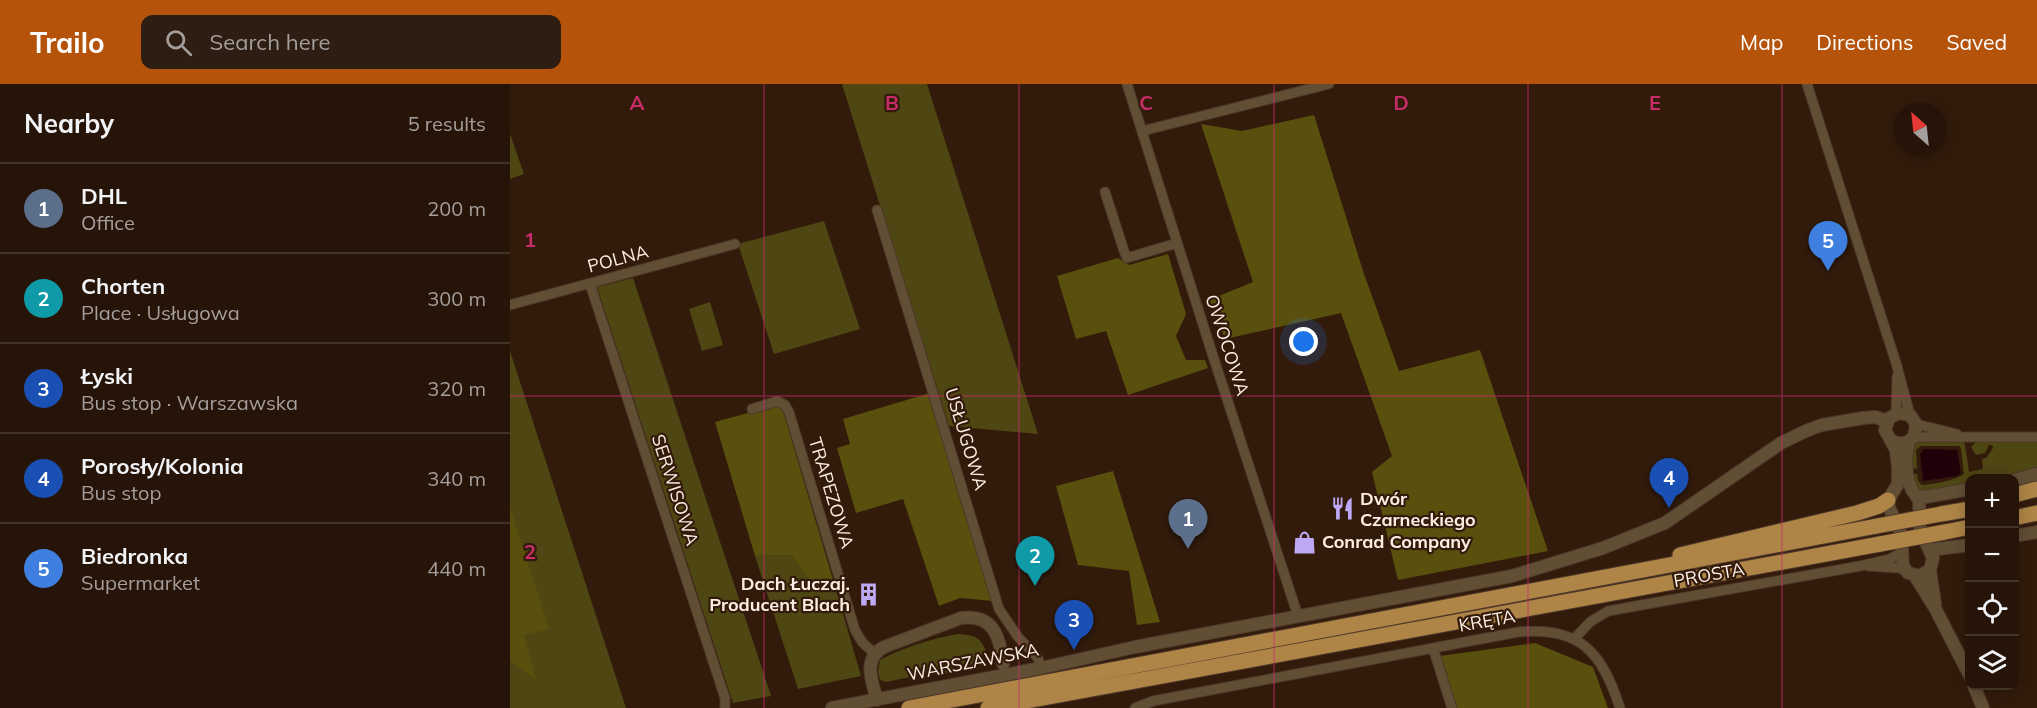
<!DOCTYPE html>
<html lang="en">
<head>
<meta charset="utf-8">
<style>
  :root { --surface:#261408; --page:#2e1d12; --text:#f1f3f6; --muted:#a49e9c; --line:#423329; --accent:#b45309 }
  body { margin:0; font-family:Mulish,sans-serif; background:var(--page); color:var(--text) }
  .controls { position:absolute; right:18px; bottom:18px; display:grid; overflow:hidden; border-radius:12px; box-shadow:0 3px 15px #0003 }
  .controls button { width:54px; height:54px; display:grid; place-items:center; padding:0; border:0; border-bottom:2px solid var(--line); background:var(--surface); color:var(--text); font:30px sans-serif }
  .compass { position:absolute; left:1383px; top:18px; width:54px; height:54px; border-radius:50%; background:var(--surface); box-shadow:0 3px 15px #0003; rotate:333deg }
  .you { position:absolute; left:794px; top:258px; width:21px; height:21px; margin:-15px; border:4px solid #fff; border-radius:50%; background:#1a73e8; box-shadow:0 0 0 9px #1a73e833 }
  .badge { display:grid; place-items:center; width:39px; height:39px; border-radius:50%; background:var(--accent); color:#fff; font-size:20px; font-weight:700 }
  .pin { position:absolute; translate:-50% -50px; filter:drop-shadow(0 2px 3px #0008) }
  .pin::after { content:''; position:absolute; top:32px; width:21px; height:18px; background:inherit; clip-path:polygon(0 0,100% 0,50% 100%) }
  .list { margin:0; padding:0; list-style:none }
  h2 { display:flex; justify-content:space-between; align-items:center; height:78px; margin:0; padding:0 24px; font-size:26px }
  h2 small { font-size:20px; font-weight:400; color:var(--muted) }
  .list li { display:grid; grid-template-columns:39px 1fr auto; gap:18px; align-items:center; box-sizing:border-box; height:90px; padding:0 24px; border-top:2px solid var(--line) }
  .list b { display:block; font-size:22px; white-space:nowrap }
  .list p { margin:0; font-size:20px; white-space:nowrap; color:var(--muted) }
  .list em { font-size:20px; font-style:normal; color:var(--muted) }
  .icon { flex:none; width:33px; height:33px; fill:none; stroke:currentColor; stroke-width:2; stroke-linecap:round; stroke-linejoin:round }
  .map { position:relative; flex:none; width:1527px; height:624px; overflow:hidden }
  header { display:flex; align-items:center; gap:36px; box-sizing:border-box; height:84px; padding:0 30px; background:var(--accent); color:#fff }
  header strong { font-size:28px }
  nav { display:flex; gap:33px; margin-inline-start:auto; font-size:21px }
  .search { width:420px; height:54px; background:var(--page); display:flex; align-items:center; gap:15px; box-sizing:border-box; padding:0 21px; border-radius:12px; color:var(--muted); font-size:22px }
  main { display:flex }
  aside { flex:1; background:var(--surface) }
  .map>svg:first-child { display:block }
</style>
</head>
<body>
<header>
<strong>Trailo</strong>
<div class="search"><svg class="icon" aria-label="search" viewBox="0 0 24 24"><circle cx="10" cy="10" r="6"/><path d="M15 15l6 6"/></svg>Search here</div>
<nav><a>Map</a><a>Directions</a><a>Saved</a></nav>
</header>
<main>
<aside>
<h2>Nearby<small>5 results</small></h2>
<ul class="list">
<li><span class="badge" style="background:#5c6f8a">1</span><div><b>DHL</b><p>Office</p></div><em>200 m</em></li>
<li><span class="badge" style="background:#0f9aa8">2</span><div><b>Chorten</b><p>Place · Usługowa</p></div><em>300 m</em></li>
<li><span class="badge" style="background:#1a4fb4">3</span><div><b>Łyski</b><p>Bus stop · Warszawska</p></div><em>320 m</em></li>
<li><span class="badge" style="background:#1a4fb4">4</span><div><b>Porosły/Kolonia</b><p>Bus stop</p></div><em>340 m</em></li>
<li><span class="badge" style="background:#3f7fe0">5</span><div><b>Biedronka</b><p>Supermarket</p></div><em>440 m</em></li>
</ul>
</aside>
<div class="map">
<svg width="1527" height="624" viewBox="0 0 1527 624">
  <rect width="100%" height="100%" fill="#321b0b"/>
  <path fill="#4e4613" d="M332 0H417L528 350 439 342Z
    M0 50 14 90 0 95Z
    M314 137 350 245 264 270 228 160Z
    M123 194 261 612 223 619 87 203Z
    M200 218 213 261 192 267 179 225Z
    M0 267 116 624H0Z
    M1409 357H1453L1455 361 1459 388 1473 385 1472 375 1476 374 1483 364 1482 361H1479L1475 369 1466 371 1461 363 1466 358 1527 357V383C1501 392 1487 394 1460 394L1459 399 1413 408 1404 404 1401 397 1403 390H1407L1408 397 1412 401C1425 400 1443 397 1454 390L1451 365 1449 362H1411L1406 366 1407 385 1403 384V377L1400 372 1401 364Z
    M281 471 302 500 327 509 351 592 288 605 245 472Z
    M448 550C465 551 471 553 477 570L467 572V577L456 584 441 589 424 588 376 598 370 596 368 588 370 576C393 563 422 555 448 550Z"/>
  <path fill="#5a500e" d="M804 31 854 190 889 287 970 266 1038 467 888 496 862 388 882 372 831 229 715 255 699 216 743 198 691 40 732 47Z
    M658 170 676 230 666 252 676 276H695L698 284 618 311 596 247 566 255 547 192 608 174 619 181Z
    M420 309 483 517 450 514 429 522 393 415 346 429 327 364 340 360 333 335Z
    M267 321 273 327 327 509 302 500 281 471 245 472 205 338Z
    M603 387 650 538 627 541 619 487 568 481 546 402Z
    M0 423 39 545 14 551 26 596 0 577Z
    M1025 559 1083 583 1098 624H944L930 572Z"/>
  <path fill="#210109" d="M1414 365 1447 366 1451 389 1447 392 1413 397 1410 370Z"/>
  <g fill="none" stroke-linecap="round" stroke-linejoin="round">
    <defs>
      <path id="minor" d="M617 0 702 269 788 532
        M1297 0 1386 279 1400 331
        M632 47 819 0
        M595 108 614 167 617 174 667 159
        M367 126 489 525 508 553 528 574 531 584
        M80 200 215 614V624
        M0 221 225 160
        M242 325 267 317 275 321 279 328 345 546 352 558 364 569
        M1386 329 1387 293
        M1406 340 1447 350
        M1404 353H1527
        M1358 482 1389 484 1395 486
        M1064 555 1080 538 1098 527 1350 482 1380 475 1392 468
        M923 564 942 624
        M625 624 643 617 1008 548C1070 542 1092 568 1110 624"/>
      <path id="tertiary" d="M1381 356C1390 362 1397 359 1404 353L1406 340 1400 331 1389 329 1379 334 1375 346 1386 366 1388 384V400L1378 416 1379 423 1391 449 1393 482 1398 489 1409 492 1420 486 1423 474 1410 446 1409 416 1402 406 1397 392 1396 374 1399 357
        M1504 396 1527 390
        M1408 412 1416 413 1460 405
        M1504 452 1527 448
        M1419 466 1460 461
        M1420 486 1425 520
        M1405 492 1425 524 1460 592
        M1464 602 1473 624
        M367 616C362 597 352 575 374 563L451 534C484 530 490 553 493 580
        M322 624 531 584 625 563 1002 492 1093 464 1155 439 1271 359 1298 346 1312 341 1353 334 1365 333 1377 337"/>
      <path id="trunk" d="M1504 411 1527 405
        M1431 430 1460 425
        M1504 434 1527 429
        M1435 448 1460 443
        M1170 471 1347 429 1369 422 1378 416
        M399 624 1367 442
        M478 624 1370 460"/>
    </defs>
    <use href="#minor" stroke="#4f3829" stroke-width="11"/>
    <use href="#tertiary" stroke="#4f3829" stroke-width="14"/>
    <use href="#trunk" stroke="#4f3829" stroke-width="17"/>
    <use href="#minor" stroke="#614f35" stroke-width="9"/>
    <use href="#tertiary" stroke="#614f35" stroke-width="12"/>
    <use href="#trunk" stroke="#ae8546" stroke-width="15"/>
    <defs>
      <path id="trunk-bridge" d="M1367 442 1431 430
        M1370 460 1435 448"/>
    </defs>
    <use href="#trunk-bridge" stroke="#4f3829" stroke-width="17" stroke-linecap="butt"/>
    <use href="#trunk-bridge" stroke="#ae8546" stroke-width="15"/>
  </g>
  <path fill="none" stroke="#c82d69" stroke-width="1.5" stroke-opacity="0.55" d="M254 0V624M509 0V624M764 0V624M1018 0V624M1272 0V624M0 312H1527"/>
  <defs>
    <symbol id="restaurant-bare" viewBox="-9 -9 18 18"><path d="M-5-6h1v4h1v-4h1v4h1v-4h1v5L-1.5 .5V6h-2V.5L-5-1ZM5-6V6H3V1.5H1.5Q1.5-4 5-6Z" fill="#bea9f4" stroke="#321b0b" stroke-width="2.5" paint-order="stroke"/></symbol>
    <symbol id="shop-bare" viewBox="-9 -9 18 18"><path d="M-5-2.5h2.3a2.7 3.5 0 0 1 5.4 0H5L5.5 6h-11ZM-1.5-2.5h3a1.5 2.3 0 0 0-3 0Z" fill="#bea9f4" stroke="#321b0b" stroke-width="2.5" paint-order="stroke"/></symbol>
    <symbol id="building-bare" viewBox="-9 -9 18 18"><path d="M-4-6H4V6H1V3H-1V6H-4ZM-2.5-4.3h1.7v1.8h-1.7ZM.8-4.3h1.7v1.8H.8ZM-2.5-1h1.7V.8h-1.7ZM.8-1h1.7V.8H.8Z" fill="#bea9f4" stroke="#321b0b" stroke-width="2.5" paint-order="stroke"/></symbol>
  </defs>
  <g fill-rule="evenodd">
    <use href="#restaurant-bare" x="816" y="408" width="33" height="33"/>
    <use href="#shop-bare" x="778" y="442" width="33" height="33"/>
    <use href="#building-bare" x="342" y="494" width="33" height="33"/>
  </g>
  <g text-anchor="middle" stroke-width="4.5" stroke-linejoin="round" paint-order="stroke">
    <g font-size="18" fill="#feede3" stroke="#321b0b">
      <text transform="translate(108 175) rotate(-15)" y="6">POLNA</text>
      <text transform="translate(717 261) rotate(72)" y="6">OWOCOWA</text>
      <text transform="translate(456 355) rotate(73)" y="6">USŁUGOWA</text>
      <text transform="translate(165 406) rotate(72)" y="6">SERWISOWA</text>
      <text transform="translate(321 409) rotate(73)" y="6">TRAPEZOWA</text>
      <text transform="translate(1199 491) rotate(-10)" y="6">PROSTA</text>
      <text transform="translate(977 537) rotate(-10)" y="6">KRĘTA</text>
      <text transform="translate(463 578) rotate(-11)" y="6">WARSZAWSKA</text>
    </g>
    <g font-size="18" font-weight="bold" fill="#feede3" stroke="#321b0b" text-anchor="start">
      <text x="850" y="421">Dwór<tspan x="850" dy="21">Czarneckiego</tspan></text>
      <text x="812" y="464">Conrad Company</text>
      <text x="340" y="506" text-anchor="end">Dach Łuczaj.<tspan x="340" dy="21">Producent Blach</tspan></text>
    </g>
  </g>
  <g font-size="20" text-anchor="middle" font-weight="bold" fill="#c82d69" stroke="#321b0b" stroke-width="4.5" stroke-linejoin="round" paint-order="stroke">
    <text x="127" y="26">A</text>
    <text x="382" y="26">B</text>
    <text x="636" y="26">C</text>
    <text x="891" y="26">D</text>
    <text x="1145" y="26">E</text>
    <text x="20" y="163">1</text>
    <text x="20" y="475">2</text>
  </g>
</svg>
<div class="controls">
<button>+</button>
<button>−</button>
<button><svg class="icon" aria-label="locate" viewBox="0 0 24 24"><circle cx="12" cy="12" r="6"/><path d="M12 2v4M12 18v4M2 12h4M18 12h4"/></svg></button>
<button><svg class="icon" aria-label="layers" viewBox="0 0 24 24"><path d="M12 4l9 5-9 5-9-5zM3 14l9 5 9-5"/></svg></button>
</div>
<svg class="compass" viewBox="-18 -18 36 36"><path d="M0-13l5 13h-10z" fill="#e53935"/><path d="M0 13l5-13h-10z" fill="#a49e9c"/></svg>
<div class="you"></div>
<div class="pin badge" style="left:678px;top:465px;background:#5c6f8a">1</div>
<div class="pin badge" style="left:525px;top:502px;background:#0f9aa8">2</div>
<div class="pin badge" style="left:564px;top:566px;background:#1a4fb4">3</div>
<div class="pin badge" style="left:1159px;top:424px;background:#1a4fb4">4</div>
<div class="pin badge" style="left:1318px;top:187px;background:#3f7fe0">5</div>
</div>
</main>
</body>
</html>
